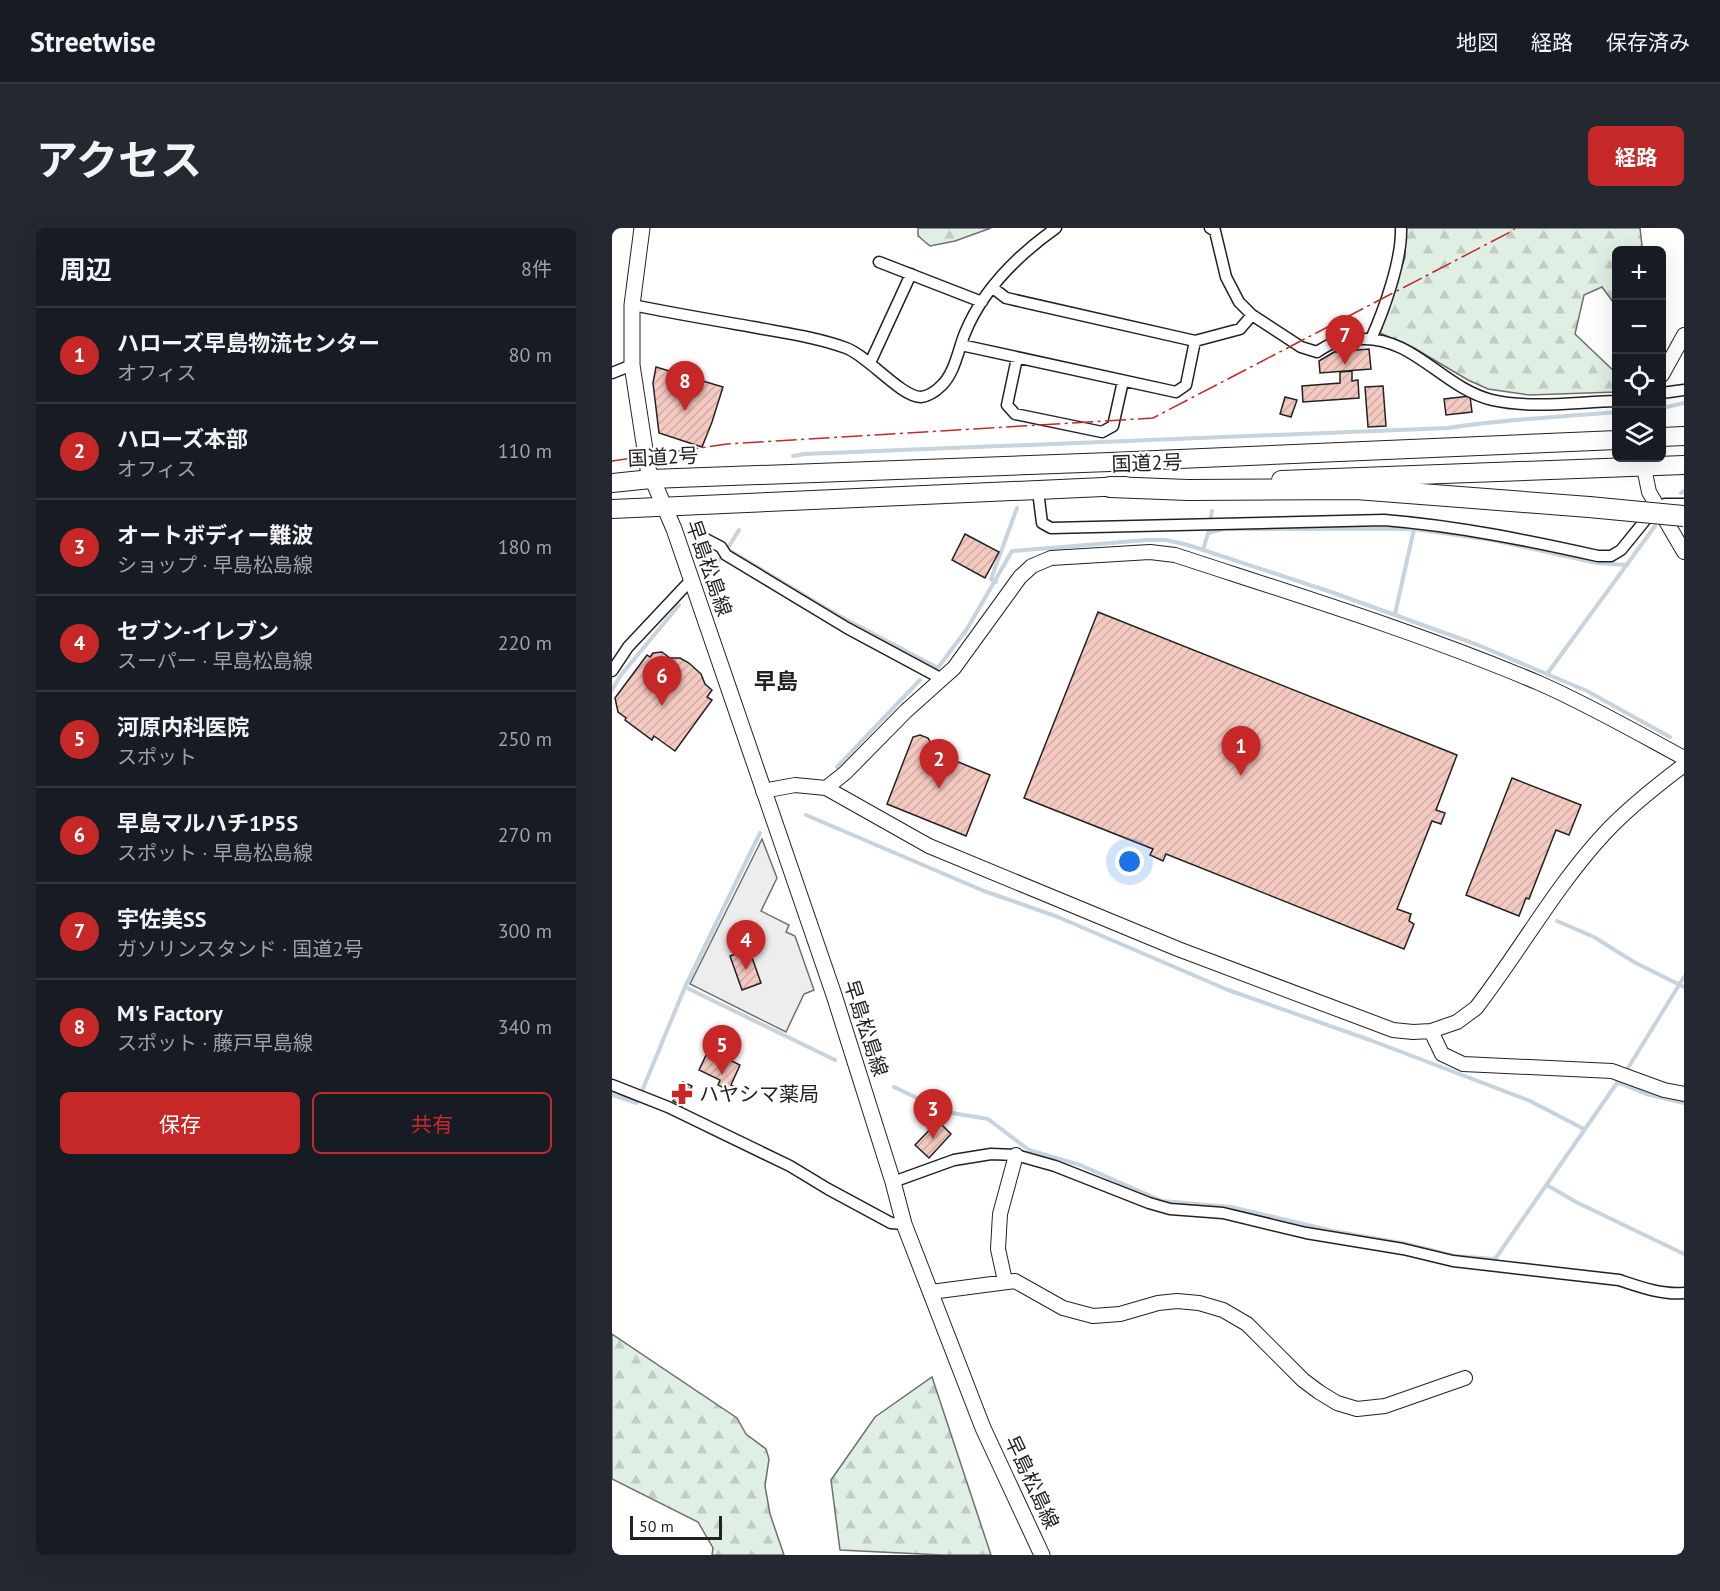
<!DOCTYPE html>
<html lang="ja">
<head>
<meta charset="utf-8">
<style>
  :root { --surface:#171b24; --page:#242831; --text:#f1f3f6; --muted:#9ea1a6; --line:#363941; --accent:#c62828 }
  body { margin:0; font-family:"PT Sans","Noto Sans JP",sans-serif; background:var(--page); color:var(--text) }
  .controls { position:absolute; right:18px; top:18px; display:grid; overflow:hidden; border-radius:9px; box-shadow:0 6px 24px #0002 }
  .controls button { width:54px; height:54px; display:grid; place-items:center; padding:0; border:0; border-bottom:2px solid var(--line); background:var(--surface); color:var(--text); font:30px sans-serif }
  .scale { position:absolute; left:18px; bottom:15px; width:92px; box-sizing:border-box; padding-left:6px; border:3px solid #222; border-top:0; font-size:16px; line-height:21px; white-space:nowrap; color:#222; -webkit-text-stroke:4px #fff; paint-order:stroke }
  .you { position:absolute; left:518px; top:634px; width:21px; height:21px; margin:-15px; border:4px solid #fff; border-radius:50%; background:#1a73e8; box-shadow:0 0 0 9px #1a73e833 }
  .badge { display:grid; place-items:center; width:39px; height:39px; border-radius:50%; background:var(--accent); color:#fff; font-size:20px; font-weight:700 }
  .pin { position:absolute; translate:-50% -50px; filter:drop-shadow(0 2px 3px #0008) }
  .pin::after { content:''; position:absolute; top:32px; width:21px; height:18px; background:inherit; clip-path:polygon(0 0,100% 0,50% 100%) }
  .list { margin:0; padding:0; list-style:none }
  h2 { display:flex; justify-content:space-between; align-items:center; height:78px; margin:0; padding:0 24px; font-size:26px }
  h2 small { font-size:20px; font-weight:400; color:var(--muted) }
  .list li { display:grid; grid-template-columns:39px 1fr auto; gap:18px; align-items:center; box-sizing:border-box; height:96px; padding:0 24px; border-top:2px solid var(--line) }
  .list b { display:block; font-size:22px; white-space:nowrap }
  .list p { margin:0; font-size:20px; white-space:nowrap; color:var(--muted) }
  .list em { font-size:20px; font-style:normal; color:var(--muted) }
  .actions { display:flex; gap:12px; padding:18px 24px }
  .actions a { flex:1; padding:14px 0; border:2px solid var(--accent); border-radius:9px; text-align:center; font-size:21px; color:var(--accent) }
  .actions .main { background:var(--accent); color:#fff }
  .icon { flex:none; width:33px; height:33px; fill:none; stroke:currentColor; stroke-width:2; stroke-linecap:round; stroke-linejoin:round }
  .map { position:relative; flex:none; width:1072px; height:1327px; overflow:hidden; border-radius:9px }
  header { display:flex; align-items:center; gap:36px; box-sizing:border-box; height:84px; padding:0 30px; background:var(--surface); border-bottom:2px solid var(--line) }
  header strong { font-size:28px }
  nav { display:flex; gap:33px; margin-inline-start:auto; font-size:21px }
  .intro { display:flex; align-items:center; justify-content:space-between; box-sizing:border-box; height:144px; padding:0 36px }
  h1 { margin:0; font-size:42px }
  .button { padding:15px 27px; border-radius:9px; background:var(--accent); color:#fff; font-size:21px; font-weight:700 }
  main { display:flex; gap:36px; padding:0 36px }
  aside { flex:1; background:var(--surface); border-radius:9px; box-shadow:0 6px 24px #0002 }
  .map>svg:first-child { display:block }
</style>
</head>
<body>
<header>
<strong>Streetwise</strong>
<nav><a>地図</a><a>経路</a><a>保存済み</a></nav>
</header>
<div class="intro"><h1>アクセス</h1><a class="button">経路</a></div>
<main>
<aside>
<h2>周辺<small>8件</small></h2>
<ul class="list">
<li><span class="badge">1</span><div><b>ハローズ早島物流センター</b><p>オフィス</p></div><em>80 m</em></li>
<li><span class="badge">2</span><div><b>ハローズ本部</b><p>オフィス</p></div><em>110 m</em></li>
<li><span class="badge">3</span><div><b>オートボディー難波</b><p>ショップ · 早島松島線</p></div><em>180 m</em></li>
<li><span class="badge">4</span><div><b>セブン-イレブン</b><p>スーパー · 早島松島線</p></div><em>220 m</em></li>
<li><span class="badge">5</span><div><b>河原内科医院</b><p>スポット</p></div><em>250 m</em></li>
<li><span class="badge">6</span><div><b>早島マルハチ1P5S</b><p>スポット · 早島松島線</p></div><em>270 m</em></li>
<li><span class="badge">7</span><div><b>宇佐美SS</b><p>ガソリンスタンド · 国道2号</p></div><em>300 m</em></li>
<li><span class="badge">8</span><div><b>M's Factory</b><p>スポット · 藤戸早島線</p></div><em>340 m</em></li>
</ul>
<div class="actions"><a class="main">保存</a><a>共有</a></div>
</aside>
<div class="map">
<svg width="1072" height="1327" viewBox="0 0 1072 1327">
  <defs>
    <pattern id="forest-firs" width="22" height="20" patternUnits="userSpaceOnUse" patternTransform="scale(1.5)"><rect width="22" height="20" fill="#e0efe3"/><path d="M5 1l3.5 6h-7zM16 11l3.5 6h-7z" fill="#c0cdc2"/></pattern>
    <pattern id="building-hatch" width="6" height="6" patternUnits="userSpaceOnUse" patternTransform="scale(1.5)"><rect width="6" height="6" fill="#f3c9c0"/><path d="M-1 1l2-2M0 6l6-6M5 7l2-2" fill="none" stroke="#d0aca5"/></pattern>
  </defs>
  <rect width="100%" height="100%" fill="#fff"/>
  <path fill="url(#forest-firs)" stroke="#6f6f6f" stroke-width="1.5" d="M306 0H379L343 13 318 18 306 8Z
    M793 0H1028L1030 18 1017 22H1005L1004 78 990 59 972 67 963 106 1004 145V164L917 167 876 161 856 152 802 120 768 105 793 29Z
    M0 1106 125 1190 134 1206 154 1221 157 1231 153 1258 158 1286 172 1327H100L101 1320 86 1294 0 1251Z
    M320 1149 379 1327H330L228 1322 219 1252 263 1189Z"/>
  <path fill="#ededed" stroke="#6f6f6f" stroke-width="1.5" d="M150 611 165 650 149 683 177 697 174 704 183 708 202 762 192 766 174 804 78 756Z"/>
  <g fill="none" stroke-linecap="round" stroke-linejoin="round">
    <path stroke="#c7d3dd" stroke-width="4" d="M1050 180 1072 175
      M181 228 192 226 836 200C892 191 948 189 1005 184
      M1069 265 1072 263
      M599 289 600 283
      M127 302 115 321 220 384 326 440
      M596 305 611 301H802L880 312 985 335 1015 337
      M591 322 597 302
      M93 347 111 327
      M384 354 379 351 405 280
      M783 386 802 301
      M325 441 355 401 400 323 535 312H554L576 317 722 365 866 417 975 463 1058 509
      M935 446 1043 298
      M0 462 9 447 67 377
      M225 539 308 452
      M194 587 372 663 446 689 616 762 758 812 918 873 972 901
      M945 693 982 709 1022 734 1072 759
      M73 759 223 832
      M1016 840 1072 749
      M1005 854 1034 866 1072 875
      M282 859 334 884 376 891 417 922 468 937 550 973 619 979 721 1003 795 1016 842 1028 883 1031 1007 852
      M30 863 73 759 148 605
      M0 867 25 875V874
      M935 957 964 974 1072 1026"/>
  </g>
  <path fill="url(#building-hatch)" stroke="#222" stroke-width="1.5" d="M757 121 759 141 708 145 707 133 722 124Z
    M44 139 111 159 100 194 90 219 47 205 41 155Z
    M740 143V153L746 152 747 170 691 174 690 158 728 155V144Z
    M771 158 774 198 756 199 753 159Z
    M858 168 860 184 834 187 832 171Z
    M673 169 685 172 679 189 668 186Z
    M353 306 387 324 373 350 340 332Z
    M486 384 845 527 824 582 833 585 829 596 820 593 785 681 799 686 797 693 802 696 792 721 554 626 551 633 538 627 541 621 412 570Z
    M50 424 58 430H68L77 435 89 446 93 456 100 462 95 469 100 472 63 523 42 508 40 512 13 492 14 490 6 484 3 470 35 427 38 429 41 425Z
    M308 507 316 510 319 515 317 522 378 547 354 608 275 576 301 509Z
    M900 550 969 577 957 607 944 602 917 671 914 670 907 688 854 667Z
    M137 721 149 755 130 762 118 728Z
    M97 821 128 837 119 857 121 858 118 863 106 857 108 852 87 842Z
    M71 854 80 858 70 878 61 873Z
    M326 893 339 906 317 930 303 917Z"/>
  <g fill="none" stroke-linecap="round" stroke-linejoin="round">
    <defs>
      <path id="minor" d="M598 0 603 3 614 49 627 74 640 87 689 119 705 124C723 112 727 112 748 111 801 108 831 160 880 172 920 181 964 174 1005 173
        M267 34 370 74
        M381 60 394 70 583 113 628 101 640 87
        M20 77C60 85 101 92 141 99 172 105 204 109 234 120 256 128 289 169 309 169 317 168 324 163 329 158 343 145 346 122 353 105 371 61 406 27 444 0
        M759 111C772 82 790 32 789 0
        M349 117 564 164 574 157 583 113
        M405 130 395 177 403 186 490 204 501 198 511 153
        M258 135 299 46
        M0 145 20 137
        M1050 165 1072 162
        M426 263 430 295 439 300 772 292C845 298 914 312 986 328H999L1009 322 1044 279 1053 276H1072
        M86 307 109 319 114 327 235 400 330 451
        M0 443 16 419 78 353
        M0 857 56 879 178 938 216 961 279 995 292 996
        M281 954 342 932 379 926 404 927 443 938 537 975 558 981 611 985 694 1005 791 1021 841 1033 1007 1052C1028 1059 1050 1067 1072 1065"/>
      <path id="tertiary" d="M1050 147 1072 107
        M1030 230 1037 264 1072 324
        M214 560 233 545 294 483 342 440 408 349 420 338 439 330 538 324 563 327C685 367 809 405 927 455 977 477 1024 504 1072 530
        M151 563 183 557 214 560 317 618 566 721 781 802 801 804 819 803 830 826 851 836 1000 843 1052 862 1072 866
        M819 803 845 794 864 780C908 723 943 659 992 606 1016 580 1044 558 1072 537
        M393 1053 386 1021 388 986 404 927
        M319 1064 403 1053 451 1080 481 1088 508 1086 546 1075 565 1073 587 1075 611 1082 635 1096 691 1152 707 1164 725 1175 745 1181 773 1178 853 1150"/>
      <path id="secondary" d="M30 0 20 77V137L36 241 62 301 222 767 281 954 292 996 371 1200 430 1327"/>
      <path id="trunk" d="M1050 209 1072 208
        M669 252 1072 237
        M0 255 39 251 498 234 1005 212
        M0 281 513 258"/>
      <path id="motorway" d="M498 259 576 262 744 261 977 279"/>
    </defs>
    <use href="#minor" stroke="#222" stroke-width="13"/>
    <use href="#tertiary" stroke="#222" stroke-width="16"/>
    <use href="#secondary" stroke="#222" stroke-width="17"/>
    <use href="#trunk" stroke="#222" stroke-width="20"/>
    <use href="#motorway" stroke="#222" stroke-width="22"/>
    <use href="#minor" stroke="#fff" stroke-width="10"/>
    <use href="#tertiary" stroke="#fff" stroke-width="14"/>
    <use href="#secondary" stroke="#fff" stroke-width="15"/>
    <use href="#trunk" stroke="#fff" stroke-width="18"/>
    <use href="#motorway" stroke="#fff" stroke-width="20"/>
    <defs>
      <path id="motorway-bridge" d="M977 279 1072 288"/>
    </defs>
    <use href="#motorway-bridge" stroke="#222" stroke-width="22" stroke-linecap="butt"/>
    <use href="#motorway-bridge" stroke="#fff" stroke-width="20"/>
    <path stroke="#c62828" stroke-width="1.5" stroke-dasharray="21 4.5 3 4.5" stroke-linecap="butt" d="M0 233 115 216 541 190 900 3 903 0"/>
  </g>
  <defs>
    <symbol id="pharmacy-bare" viewBox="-9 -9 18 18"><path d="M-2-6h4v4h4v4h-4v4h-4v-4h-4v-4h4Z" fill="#c62828" stroke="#fff" stroke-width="2.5" paint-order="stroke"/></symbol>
  </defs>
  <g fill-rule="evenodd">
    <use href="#pharmacy-bare" x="55" y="851" width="30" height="30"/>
  </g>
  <g text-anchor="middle" stroke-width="4.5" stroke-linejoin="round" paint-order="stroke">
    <g font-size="20" fill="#222" stroke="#fff">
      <text transform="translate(51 229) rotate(-3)" y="7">国道2号</text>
      <text transform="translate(535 235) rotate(-2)" y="7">国道2号</text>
      <text transform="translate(97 340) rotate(71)" y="7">早島松島線</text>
      <text transform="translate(254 800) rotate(72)" y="7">早島松島線</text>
      <text transform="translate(420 1254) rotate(65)" y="7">早島松島線</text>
    </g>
    <g font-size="20" fill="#222" stroke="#fff" text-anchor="start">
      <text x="87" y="873">ハヤシマ薬局</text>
    </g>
    <g font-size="22" font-weight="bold" fill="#222" stroke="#fff">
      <text x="164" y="461">早島</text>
    </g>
  </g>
</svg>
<div class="controls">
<button>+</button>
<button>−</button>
<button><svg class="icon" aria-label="locate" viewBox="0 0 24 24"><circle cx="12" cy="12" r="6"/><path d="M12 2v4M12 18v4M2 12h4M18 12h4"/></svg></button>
<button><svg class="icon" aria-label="layers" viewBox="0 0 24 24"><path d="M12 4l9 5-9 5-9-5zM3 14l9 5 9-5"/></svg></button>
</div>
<div class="scale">50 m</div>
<div class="you"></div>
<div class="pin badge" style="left:629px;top:548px">1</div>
<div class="pin badge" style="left:327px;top:561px">2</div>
<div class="pin badge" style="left:321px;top:911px">3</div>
<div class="pin badge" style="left:134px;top:742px">4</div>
<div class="pin badge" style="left:110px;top:847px">5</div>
<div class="pin badge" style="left:50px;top:478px">6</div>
<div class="pin badge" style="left:733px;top:137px">7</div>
<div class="pin badge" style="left:73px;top:183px">8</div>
</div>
</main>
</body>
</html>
